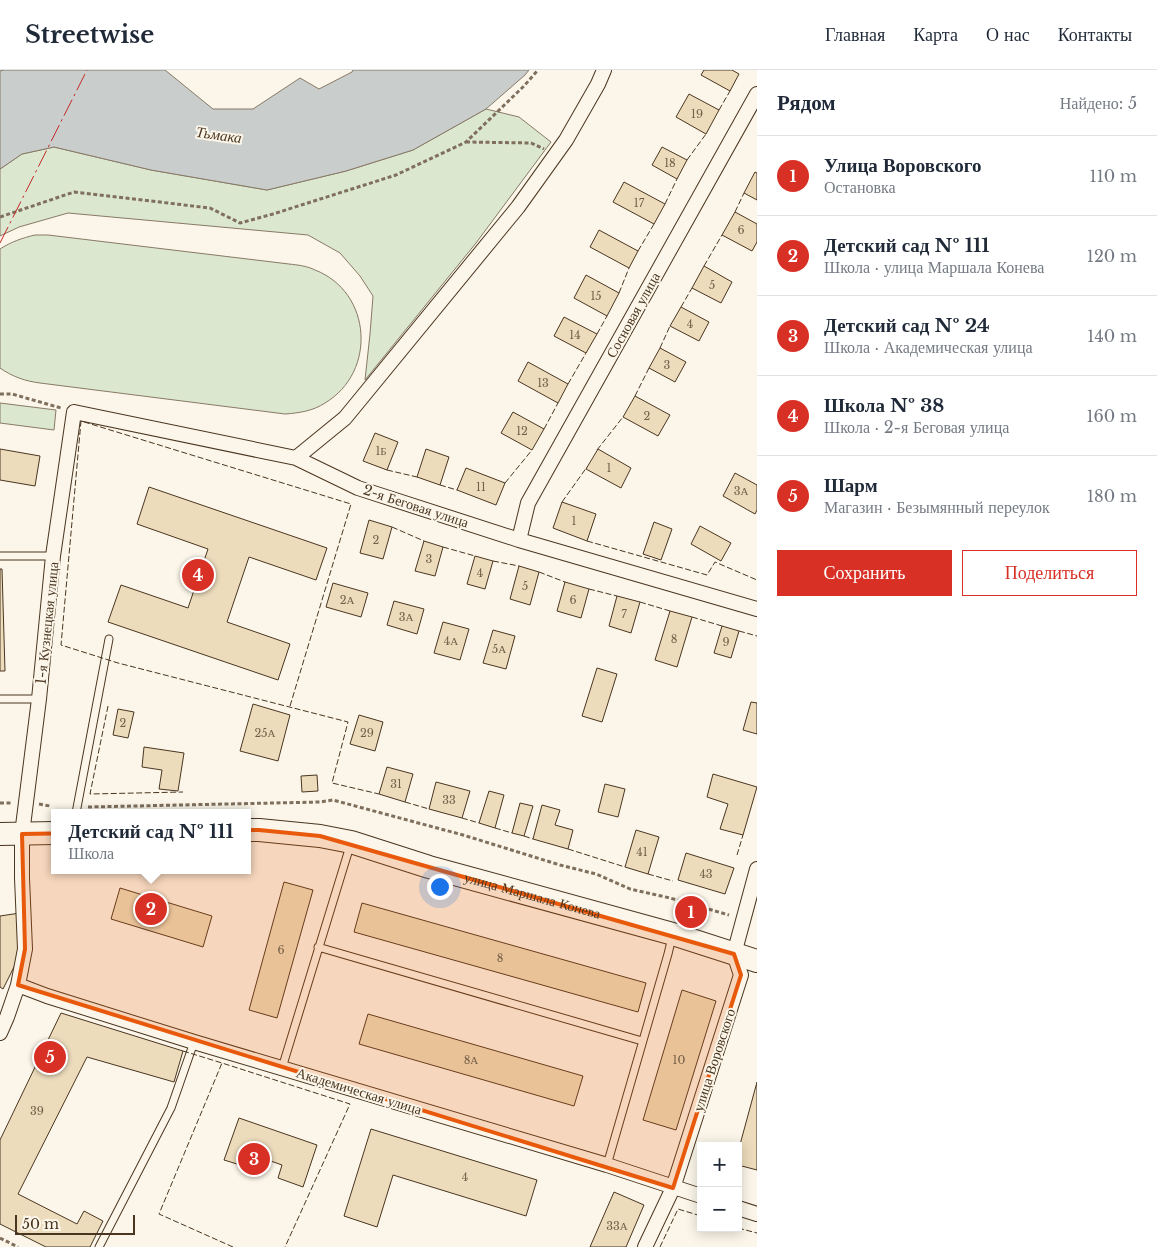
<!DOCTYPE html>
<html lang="ru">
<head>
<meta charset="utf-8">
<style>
  :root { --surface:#fff; --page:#f2f2f3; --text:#1f2937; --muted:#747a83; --line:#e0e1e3; --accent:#d93025 }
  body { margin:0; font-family:"Libre Baskerville",serif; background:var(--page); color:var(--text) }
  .controls { position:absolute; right:15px; bottom:15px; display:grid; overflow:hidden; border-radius:0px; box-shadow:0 2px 12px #0003 }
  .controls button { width:45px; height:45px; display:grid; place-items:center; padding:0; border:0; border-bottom:1px solid var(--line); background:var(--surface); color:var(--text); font:25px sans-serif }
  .scale { position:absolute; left:15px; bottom:12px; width:120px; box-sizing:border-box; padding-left:5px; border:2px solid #4a3520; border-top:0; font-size:14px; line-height:18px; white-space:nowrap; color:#4a3520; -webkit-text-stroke:4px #fbf6e9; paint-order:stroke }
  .you { position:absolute; left:439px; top:816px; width:18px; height:18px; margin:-12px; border:4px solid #fff; border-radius:50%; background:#1a73e8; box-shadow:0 0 0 8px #1a73e833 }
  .badge { display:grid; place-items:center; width:32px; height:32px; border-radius:50%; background:var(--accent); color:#fff; font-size:16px; font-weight:700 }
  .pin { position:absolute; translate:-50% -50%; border:2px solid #fff; box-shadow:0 1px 5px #0006 }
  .popup { position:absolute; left:51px; top:739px; width:200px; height:65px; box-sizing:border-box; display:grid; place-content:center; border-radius:0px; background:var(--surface); filter:drop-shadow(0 1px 4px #0005); font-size:16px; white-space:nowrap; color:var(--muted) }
  .popup b { font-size:19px; color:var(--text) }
  .popup::after { content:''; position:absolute; left:50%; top:100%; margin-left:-10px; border:10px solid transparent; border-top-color:var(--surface) }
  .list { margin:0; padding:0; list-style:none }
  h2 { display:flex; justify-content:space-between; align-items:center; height:65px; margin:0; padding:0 20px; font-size:21px }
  h2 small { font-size:16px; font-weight:400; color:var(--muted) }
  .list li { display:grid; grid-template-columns:32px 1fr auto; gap:15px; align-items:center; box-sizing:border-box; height:80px; padding:0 20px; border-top:1px solid var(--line) }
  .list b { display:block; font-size:19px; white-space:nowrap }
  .list p { margin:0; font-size:16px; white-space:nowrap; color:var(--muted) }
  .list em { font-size:16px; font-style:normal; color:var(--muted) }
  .actions { display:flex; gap:10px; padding:15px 20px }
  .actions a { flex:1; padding:11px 0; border:1px solid var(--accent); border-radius:0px; text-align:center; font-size:18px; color:var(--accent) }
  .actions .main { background:var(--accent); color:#fff }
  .map { position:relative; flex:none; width:757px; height:1177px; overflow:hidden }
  header { display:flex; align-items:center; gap:30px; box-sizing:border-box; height:70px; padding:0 25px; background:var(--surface); border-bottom:1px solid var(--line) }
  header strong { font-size:24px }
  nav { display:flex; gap:28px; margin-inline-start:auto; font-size:18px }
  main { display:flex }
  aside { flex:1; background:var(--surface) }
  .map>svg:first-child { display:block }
</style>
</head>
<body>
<header>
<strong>Streetwise</strong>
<nav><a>Главная</a><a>Карта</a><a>О нас</a><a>Контакты</a></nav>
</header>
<main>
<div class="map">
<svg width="757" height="1177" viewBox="0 0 757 1177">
  <rect width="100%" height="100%" fill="#fbf6e9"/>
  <path fill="#dce7d0" stroke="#887966" d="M486 39 519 47 551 72 476 173 365 310 370 264 373 226 360 206 340 183 308 165 68 143 19 157 0 166V99L22 84 54 77 151 100 267 120 346 101 413 80Z
    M35 165H48L289 194C298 195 307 196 315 200 372 222 377 302 325 333 313 341 299 343 285 344L40 313C25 311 13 307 0 298V179C11 172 22 168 35 165Z
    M0 333 56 340 54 360 0 353Z"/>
  <path fill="#c9cecd" stroke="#887966" d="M4 0H165L213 39H253L300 8 319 19 352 2 353 0H529L525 5 486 39 413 80 346 101 267 120 151 100 54 77 22 84 0 99V1Z"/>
  <path fill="#ecdcbc" stroke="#4a3520" d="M704 0H732L739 4 730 21 701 5Z
    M689 24 719 40 706 64 676 47Z
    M662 77 687 90 677 109 652 95Z
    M755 102 757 103V130L744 123Z
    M624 112 665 134 654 154 613 132Z
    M735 142 757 154V172L752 181 722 165Z
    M599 160 638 181 629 198 590 177Z
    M704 196 732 212 721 233 692 218Z
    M586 205 619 223 607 246 574 228Z
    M681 237 709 252 699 271 670 256Z
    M564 247 597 264 586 283 554 266Z
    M660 278 686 292 675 312 649 298Z
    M528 292 568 314 558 333 518 311Z
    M635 326 670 345 658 366 623 347Z
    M513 342 544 359 532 380 501 363Z
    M375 363 398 372 387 400 363 391Z
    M0 379 40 386 35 416 0 410Z
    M426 379 449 387 440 415 417 407Z
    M598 379 631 398 621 418 586 399Z
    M466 398 505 413 496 435 457 420Z
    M735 403 757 415V440L755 444 723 426Z
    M149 417 327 478 316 510 249 487 227 552 290 574 278 610 108 552 121 515 188 538 208 479 137 454Z
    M562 432 596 444 587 471 553 458Z
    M369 450 392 457 383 489 360 483Z
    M654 452 672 459 661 490 643 484Z
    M700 456 731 473 721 491 691 474Z
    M424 471 443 477 435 506 415 501Z
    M475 486 493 491 485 519 467 514Z
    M519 496 539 502 530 535 510 529Z
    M0 499H2L5 601H0Z
    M565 512 589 519 581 548 557 541Z
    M333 513 368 523 361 547 326 537Z
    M617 526 640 532 631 563 609 556Z
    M394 531 424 539 417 564 387 555Z
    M670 541 692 547 677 597 655 590Z
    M443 552 469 559 460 590 434 583Z
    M722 556 739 561 731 588 714 583Z
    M493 560 515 566 506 599 483 593Z
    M597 598 617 604 602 652 582 646Z
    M751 632 757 633V664L743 660Z
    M253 634 290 645 278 691 240 681Z
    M118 639 134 642 128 668 113 665Z
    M359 645 383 652 375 681 350 674Z
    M144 677 184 683 178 721 159 719 162 700 142 697Z
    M387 697 413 704 405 732 379 724Z
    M713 704 757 717 743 765 720 759 728 734 707 727Z
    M317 705 318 721 302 722 301 706Z
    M436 712 470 721 462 748 429 739Z
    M605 714 625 719 618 747 598 742Z
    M489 721 504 725 495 758 479 753Z
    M520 733 533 736 524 766 512 763Z
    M542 735 560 740 555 755 573 760 568 779 533 769Z
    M636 760 659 767 648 804 625 797Z
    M686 783 734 798 725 824 678 810Z
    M284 812 313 820 277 948 249 940Z
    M120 818 212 846 203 877 111 849Z
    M362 833 646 913 638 942 354 862Z
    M20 843 17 891 3 919 0 917V846Z
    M682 920 716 931 676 1060 643 1050Z
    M61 943 183 981 174 1012 87 987 18 1124 77 1154 84 1141 103 1151 90 1177H46L0 1154V1070Z
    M368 944 583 1006 574 1036 359 974Z
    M757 1012V1100L738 1095V1082Z
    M239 1048 317 1075 303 1117 278 1108 282 1095 251 1084 247 1097 224 1090Z
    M371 1059 537 1110 526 1146 393 1105 377 1157 344 1146Z
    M614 1122 644 1135 626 1177H590Z"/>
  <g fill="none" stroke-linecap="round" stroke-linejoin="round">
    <defs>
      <path id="service" d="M0 486H53
        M0 629H39
        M76 743 109 569
        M318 877 642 971
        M282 998 350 776
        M607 1095 668 884 672 867
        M99 1177 171 1038 194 972"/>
      <path id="minor" d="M296 388 345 348 518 137 566 70 598 14 604 0
        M519 470 528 433 757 24
        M18 915 47 926 194 972 607 1095 701 1126
        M0 963 7 947 18 915 25 879 22 808V764L39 629 53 486 74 342 296 388 358 418 519 470 757 539
        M738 1138 757 1144
        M645 1177 673 1118 741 905 734 884 757 799"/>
      <g id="primary">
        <path id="s1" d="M247 760H259L320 766 351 772 429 797 673 864 757 891"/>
        <path d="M0 764 55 763"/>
      </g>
    </defs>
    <use href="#service" stroke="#4a3520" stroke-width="9"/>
    <use href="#minor" stroke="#4a3520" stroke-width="16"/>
    <use href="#primary" stroke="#4a3520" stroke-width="24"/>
    <path stroke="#7f6f5c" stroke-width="3" stroke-dasharray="4 2.5" stroke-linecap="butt" d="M466 72 531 73 544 79
      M0 147 74 122 210 138 240 153 273 144 396 105 466 72 524 16 538 0
      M0 324H12L61 338
      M0 733H13
      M39 734 50 736
      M88 737 320 732 333 730 463 765 560 795 596 804 630 819 670 828 729 845
      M0 1168 18 1177"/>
    <use href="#service" stroke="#fbf6e9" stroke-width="7"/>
    <use href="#minor" stroke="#fbf6e9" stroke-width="14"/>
    <use href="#primary" stroke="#fbf6e9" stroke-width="22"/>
    <path stroke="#4a3520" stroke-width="1" stroke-dasharray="6 2.5" stroke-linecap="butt" d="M719 40 730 21
      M687 90 706 64
      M665 134 677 109
      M735 142 744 123
      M638 181 654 154
      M704 196 722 165
      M619 223 629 198
      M681 237 692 218
      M597 264 607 246
      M660 278 670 256
      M568 314 586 283
      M635 326 649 298
      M544 359 558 333
      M597 380 623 347
      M387 400 417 407
      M505 413 532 380
      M440 415 457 420
      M562 432 587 397
      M392 457 424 471
      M587 471 707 505 715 492 757 510
      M443 477 475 486
      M493 491 519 496
      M539 502 565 512
      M589 519 617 526
      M640 532 670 541
      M692 547 722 556
      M739 561 757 566
      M108 636 90 724 183 722
      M290 636 351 434 81 351 61 575 118 593 348 652 332 713 379 724
      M405 732 429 739
      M462 748 479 753
      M495 758 512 763
      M524 766 533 769
      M568 779 625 797
      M737 785 743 765
      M648 804 673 811
      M183 981 222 993
      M738 1158 757 1163
      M233 1177 159 1144 222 993 350 1034 285 1177
      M660 1177 678 1139 701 1146"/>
    <path stroke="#c62828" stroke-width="1" stroke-dasharray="18 4 2.5 4" stroke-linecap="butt" d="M0 173 87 0"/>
  </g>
  <path fill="#e8590c" fill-opacity="0.2" stroke="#e8590c" stroke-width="4" stroke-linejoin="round" d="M259 760 320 766 734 884 741 905 673 1118 18 915 25 879 22 764Z"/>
  <g text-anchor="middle" stroke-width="4" stroke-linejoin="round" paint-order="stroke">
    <g font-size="11" fill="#725f47">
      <text x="697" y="48">19</text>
      <text x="670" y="97">18</text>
      <text x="639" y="137">17</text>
      <text x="741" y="164">6</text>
      <text x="712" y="219">5</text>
      <text x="596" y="230">15</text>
      <text x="690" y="258">4</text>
      <text x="575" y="269">14</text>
      <text x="667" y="299">3</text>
      <text x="543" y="317">13</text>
      <text x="647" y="350">2</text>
      <text x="522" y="365">12</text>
      <text x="381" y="385">1Б</text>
      <text x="609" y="402">1</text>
      <text x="481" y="421">11</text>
      <text x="741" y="425">3А</text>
      <text x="574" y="455">1</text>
      <text x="376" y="474">2</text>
      <text x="429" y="493">3</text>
      <text x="480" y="507">4</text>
      <text x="525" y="520">5</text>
      <text x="347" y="534">2А</text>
      <text x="573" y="534">6</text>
      <text x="624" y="548">7</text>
      <text x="406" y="551">3А</text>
      <text x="674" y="573">8</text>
      <text x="451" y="575">4А</text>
      <text x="726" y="576">9</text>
      <text x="499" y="583">5А</text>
      <text x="123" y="657">2</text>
      <text x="265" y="667">25А</text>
      <text x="367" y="667">29</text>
      <text x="396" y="718">31</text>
      <text x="449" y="734">33</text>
      <text x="642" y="786">41</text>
      <text x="706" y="808">43</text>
      <text x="281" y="884">6</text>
      <text x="500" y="892">8</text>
      <text x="471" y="994">8А</text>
      <text x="679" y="994">10</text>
      <text x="37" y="1045">39</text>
      <text x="465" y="1111">4</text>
      <text x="617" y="1160">33А</text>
    </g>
    <g font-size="14" fill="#4a3520" stroke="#fbf6e9">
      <text transform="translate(633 245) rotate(-61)" y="5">Сосновая улица</text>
      <text transform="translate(416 436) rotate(18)" y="5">2-я Беговая улица</text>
      <text transform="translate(47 553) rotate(-84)" y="5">1-я Кузнецкая улица</text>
      <text dy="5" stroke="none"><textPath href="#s1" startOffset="294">улица Маршала Конева</textPath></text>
      <text transform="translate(714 990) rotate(-72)" y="5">улица Воровского</text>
      <text transform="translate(359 1021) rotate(17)" y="5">Академическая улица</text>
    </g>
    <g font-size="15" font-style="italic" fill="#4a3520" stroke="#fbf6e9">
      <text transform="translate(219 65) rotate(8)" y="5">Тьмака</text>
    </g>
  </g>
</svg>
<div class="controls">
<button>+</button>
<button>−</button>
</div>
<div class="scale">50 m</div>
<div class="you"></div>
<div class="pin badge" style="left:691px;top:842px">1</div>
<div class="pin badge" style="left:151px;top:839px">2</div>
<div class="popup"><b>Детский сад № 111</b>Школа</div>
<div class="pin badge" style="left:254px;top:1089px">3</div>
<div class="pin badge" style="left:198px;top:505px">4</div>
<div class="pin badge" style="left:50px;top:987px">5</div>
</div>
<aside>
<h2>Рядом<small>Найдено: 5</small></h2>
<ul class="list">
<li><span class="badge">1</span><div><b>Улица Воровского</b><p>Остановка</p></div><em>110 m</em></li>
<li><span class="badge">2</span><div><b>Детский сад № 111</b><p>Школа · улица Маршала Конева</p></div><em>120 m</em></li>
<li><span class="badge">3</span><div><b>Детский сад № 24</b><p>Школа · Академическая улица</p></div><em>140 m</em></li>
<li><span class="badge">4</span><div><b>Школа № 38</b><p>Школа · 2-я Беговая улица</p></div><em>160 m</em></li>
<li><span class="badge">5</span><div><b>Шарм</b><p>Магазин · Безымянный переулок</p></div><em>180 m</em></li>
</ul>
<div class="actions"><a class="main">Сохранить</a><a>Поделиться</a></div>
</aside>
</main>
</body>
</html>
